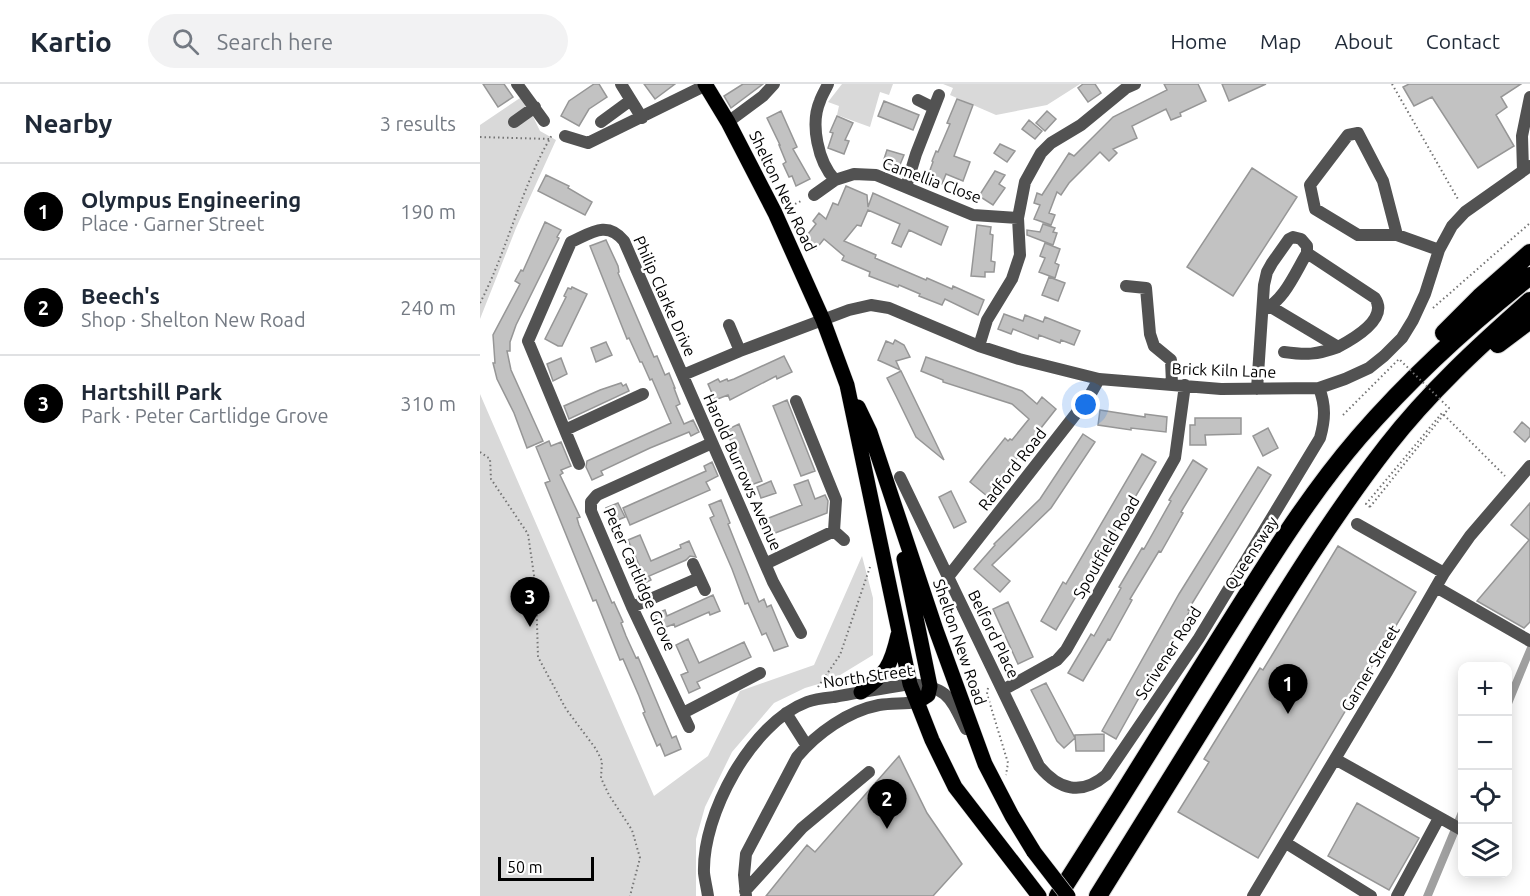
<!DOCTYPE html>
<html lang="en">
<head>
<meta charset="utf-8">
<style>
  :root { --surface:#fff; --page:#f2f2f3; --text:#1f2937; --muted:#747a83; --line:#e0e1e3; --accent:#000 }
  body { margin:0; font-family:Ubuntu,sans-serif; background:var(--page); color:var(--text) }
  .controls { position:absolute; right:18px; bottom:18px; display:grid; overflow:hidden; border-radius:12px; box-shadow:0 3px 15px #0003 }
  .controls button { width:54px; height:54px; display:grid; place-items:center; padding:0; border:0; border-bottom:2px solid var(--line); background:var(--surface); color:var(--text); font:30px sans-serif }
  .scale { position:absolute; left:18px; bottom:15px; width:96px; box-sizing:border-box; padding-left:6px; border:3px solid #000; border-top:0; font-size:16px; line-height:21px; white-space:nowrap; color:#000; -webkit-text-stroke:4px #fff; paint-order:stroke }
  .you { position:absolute; left:606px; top:321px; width:21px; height:21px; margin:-15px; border:4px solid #fff; border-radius:50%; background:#1a73e8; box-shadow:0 0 0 9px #1a73e833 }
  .badge { display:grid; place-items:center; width:39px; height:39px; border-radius:50%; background:var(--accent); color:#fff; font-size:20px; font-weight:700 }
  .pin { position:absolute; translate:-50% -50px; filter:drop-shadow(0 2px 3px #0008) }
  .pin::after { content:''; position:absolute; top:32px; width:21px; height:18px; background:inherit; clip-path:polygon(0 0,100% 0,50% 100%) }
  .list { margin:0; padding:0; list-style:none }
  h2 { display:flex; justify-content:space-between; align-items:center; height:78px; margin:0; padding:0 24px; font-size:26px }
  h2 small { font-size:20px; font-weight:400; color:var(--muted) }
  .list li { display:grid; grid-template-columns:39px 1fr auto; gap:18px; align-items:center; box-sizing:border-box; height:96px; padding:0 24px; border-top:2px solid var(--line) }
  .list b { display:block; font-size:22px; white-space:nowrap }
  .list p { margin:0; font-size:20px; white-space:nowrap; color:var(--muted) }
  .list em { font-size:20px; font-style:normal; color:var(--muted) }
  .icon { flex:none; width:33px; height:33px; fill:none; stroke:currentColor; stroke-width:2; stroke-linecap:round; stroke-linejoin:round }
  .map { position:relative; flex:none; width:1050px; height:812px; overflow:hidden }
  header { display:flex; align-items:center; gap:36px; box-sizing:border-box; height:84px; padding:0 30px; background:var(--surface); border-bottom:2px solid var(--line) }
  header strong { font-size:28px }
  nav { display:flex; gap:33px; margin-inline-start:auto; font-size:21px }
  .search { width:420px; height:54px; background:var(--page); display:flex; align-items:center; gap:15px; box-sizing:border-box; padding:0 21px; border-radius:33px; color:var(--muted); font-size:22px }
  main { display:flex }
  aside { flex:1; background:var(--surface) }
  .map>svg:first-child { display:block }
</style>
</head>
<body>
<header>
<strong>Kartio</strong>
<div class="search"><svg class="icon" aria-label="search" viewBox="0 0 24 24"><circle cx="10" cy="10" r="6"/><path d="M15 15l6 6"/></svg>Search here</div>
<nav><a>Home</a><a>Map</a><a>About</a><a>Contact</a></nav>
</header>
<main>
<aside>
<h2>Nearby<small>3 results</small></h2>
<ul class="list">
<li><span class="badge">1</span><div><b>Olympus Engineering</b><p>Place · Garner Street</p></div><em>190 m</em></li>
<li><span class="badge">2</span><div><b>Beech's</b><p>Shop · Shelton New Road</p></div><em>240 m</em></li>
<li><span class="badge">3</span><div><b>Hartshill Park</b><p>Park · Peter Cartlidge Grove</p></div><em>310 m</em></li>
</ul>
</aside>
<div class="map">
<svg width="1050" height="812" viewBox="0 0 1050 812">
  <rect width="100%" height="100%" fill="#fff"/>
  <path fill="#d9d9d9" d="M362 0H413L409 11 400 8 390 43 357 31 359 22 348 18Z
    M463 0H600L567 21 516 31 470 11 473 4Z
    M43 12 60 47 76 56 36 144 0 235V41Z
    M0 310 174 712 228 672 260 607 334 581 382 472 393 514V571L352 596 325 604 294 619 252 668 225 723 216 755V812H0Z"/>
  <path fill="#a0a0a0" d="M1050 556V576L1028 630V608Z
    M982 718V740L952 812H943Z"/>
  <path fill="#c2c2c2" stroke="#969696" stroke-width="1.5" d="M3 0H24L33 13 18 23Z
    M114 0H119L127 13 109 25 99 42 81 32 89 17Z
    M164 0H195L175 15Z
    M263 0H283L251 24 244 12Z
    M603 0H615L621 9 608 18 598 4Z
    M684 0H718L726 17 700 29 701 32 691 36 686 25 652 42 657 54 633 65 637 69 629 77 620 68 589 99 581 111 577 108 569 129 575 131 571 141 554 135 560 121 554 119 557 109 562 111 589 69 594 72 633 33 687 6Z
    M742 0H786L749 17Z
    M929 0H1041L1021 13 1027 23 1016 31 1034 62 998 84 952 13 934 22 923 3Z
    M477 15 493 21 474 72 490 78 483 97 466 90 462 100 447 94 453 78 452 77 456 67 458 68 470 40 467 39Z
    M404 17 439 31 433 46 398 32Z
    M301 27 317 63 313 65 330 95 316 102 312 92 309 93 303 80 306 78 299 61H300L287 34Z
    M567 27 576 35 565 47 556 39Z
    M357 32 373 39 365 56 369 57 364 70 348 64 353 49 350 48Z
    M549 36 562 47 555 55 542 45Z
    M520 60 535 67 527 78 514 69Z
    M407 66 424 71 419 83 403 78Z
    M772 84 817 113 753 212 707 183Z
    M515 87 525 91 519 100 525 104 513 121 499 112Z
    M66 91 89 102 88 104 112 118 105 131 58 107Z
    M366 102 387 111 388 123 393 109 468 143 461 161 429 146 421 163 412 159 420 140 388 126 381 142 377 141 364 157 396 171 395 174 432 190 446 196 447 194 472 205 473 202 504 216 498 231 465 215 462 221 439 212 440 210 419 201 418 203 389 192 390 188 362 176 364 172 344 155 336 165 324 155 336 140 333 137 339 129 346 135 353 119 358 121Z
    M65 138 81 146 77 153 79 154 36 241 30 258V267H27L31 286 63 357 47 364 34 329 17 295 13 279H15L13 251 40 200 35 197 41 186 43 187Z
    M563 140 575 144 573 148 577 149 573 161 547 151V146L560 148Z
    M497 141 511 143 510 150 513 151 511 177 515 178 514 188H505V193L491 192Z
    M126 156 138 182 139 188 138 189 174 273 177 272 185 291 189 289 195 304H194L200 320 196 322 204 340 213 336 219 348 211 352 209 348 170 364 121 387 123 391 112 396 106 383 107 377 191 339 172 295 170 296 162 278H160L149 254 147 255 110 162Z
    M565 159 580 165 575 179 579 181 575 194 559 188 565 174 560 172Z
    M569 193 585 199 578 217 562 211Z
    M92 203 107 210 82 262H78L65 255 86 213 84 212 88 204 91 205Z
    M524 230 543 237 545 231 563 238 565 233 600 247 594 261 581 256 580 259 559 251 558 255 533 245 531 250 518 245Z
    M415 256 424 261 430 273 416 277 420 286 398 276 406 257 413 260Z
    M126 258 132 271 116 278 111 264Z
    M304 272 312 288 297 295 296 292 250 316 248 311 235 316 228 300 238 295 240 298 247 295 248 297 254 295Z
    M446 273 542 307 557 320 562 313 576 325 507 412 490 398 525 354 528 357 530 355 532 356 549 335 532 320 463 298V296L441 287Z
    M81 274 87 290 73 297 67 280Z
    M421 287 452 351 464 376 436 353 416 312 407 294Z
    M141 299 143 302 146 300 149 307 89 335 84 322 120 306Z
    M307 316 335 387 321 392 293 322Z
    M620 326 665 333V330L687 333 686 348 651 344V346L618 341Z
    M715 334H761V350L725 351 726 361H710V341H715Z
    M1042 338 1050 345V352L1045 358 1034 348Z
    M259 340 282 397 268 402 264 387 246 346Z
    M788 344 798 364 783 372 773 352Z
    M603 350 615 358 571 424 512 481 530 497 520 508 494 485 515 461 514 460 560 415Z
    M69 357 71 362 81 358 91 382 81 386 83 389 80 391 100 433 97 434 99 441 132 519 134 518 143 538 141 539 146 552 156 574 158 573 192 654 196 652 201 665 185 672 180 660 177 662 163 629 165 628 159 612 143 575 140 576 116 516 113 517 65 399 70 397 56 363Z
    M662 370 676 378 576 546 561 537 583 498 586 500Z
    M713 376 727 385 701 428 703 429 681 468 679 467 650 515 652 516 630 556 628 555 603 597 588 589 611 550 614 552 641 504 639 503 662 464 664 465 691 417 689 416Z
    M232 378 238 392 226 398 230 406 150 441 143 424 226 387 224 382Z
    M778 383 791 391 708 526 710 527 684 569 636 655 622 647 699 510Z
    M328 396 335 415 345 411 348 417 347 429 290 451 289 449 286 451 281 437 322 421 314 401Z
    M291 397 296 409 281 414 277 403Z
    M471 407 486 438 474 444 459 413Z
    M241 416 250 439 248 440 279 518 284 515 287 523 291 521 308 562 294 567 286 549 282 551 268 519 265 520 252 485 230 434 234 432 229 421Z
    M138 419 145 433 133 438 126 424Z
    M1050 419V538L1044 544 997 517 1049 456 1031 441Z
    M160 451 171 477 201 464 200 461 209 457 216 473 210 472 206 476 169 492 171 496 161 501 155 486 160 483 148 456Z
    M858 462 936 508 778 774 698 728 729 678 724 675 780 584 783 586Z
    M233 511 240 527 230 531 229 528 195 543 194 540 181 545 175 530 185 526 187 532Z
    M528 518 553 573 538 580 513 525Z
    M208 555 219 579 264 558 271 573 217 598 220 604 209 609 201 591 208 588 196 561Z
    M566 599 595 654 584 664 577 657 551 606Z
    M624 650V667H596L595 651Z
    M419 672 447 729 482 780 453 812H286L327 761 335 768Z
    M877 719 939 754 909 806 848 772Z"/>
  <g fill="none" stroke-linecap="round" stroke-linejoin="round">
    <defs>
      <path id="major" d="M225 0 248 38 295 129 343 236 367 301 430 600 452 656 475 703 559 812
        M378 323 390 348 456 546 505 680 532 732 554 768
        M424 475 450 602 448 611 437 618
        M381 608C406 590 411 582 418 551"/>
      <path id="highway" d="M964 249 1000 213 1050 169
        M1018 260 1050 236
        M578 812C631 729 683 646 735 562 780 491 823 418 879 353 931 293 988 241 1050 192
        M618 812C665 736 712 660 759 585 805 509 852 433 907 362 949 308 999 262 1050 217"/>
    </defs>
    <use href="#major" stroke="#dbdbdb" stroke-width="16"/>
    <use href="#highway" stroke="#dbdbdb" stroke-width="20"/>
    <path stroke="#747474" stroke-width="2" stroke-dasharray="1.5 3" stroke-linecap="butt" d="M912 0 979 117
      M0 53 69 55
      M307 124 323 116
      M0 219C28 165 41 103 72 51
      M953 224 1050 139
      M0 368 10 375 11 395 48 450 56 505 58 573 86 625 116 665 122 677 121 694 129 711 152 746 160 774 150 812
      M890 423 886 420 962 329 1025 392
      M338 603 360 571 390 483
      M508 604 507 610 528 679 526 691"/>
    <path stroke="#525252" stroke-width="12" d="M37 0 64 37
      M141 0 162 34
      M348 0C346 5 342 11 340 17 330 40 338 78 355 96
      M438 16 454 24
      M34 38 55 23
      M121 38 151 16
      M248 38 283 12 294 0
      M85 52 108 59 226 1
      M1043 87 1042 52 1050 13
      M426 103 436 70 459 11
      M334 111 355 96 374 90 396 91 493 131 538 134
      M917 151 903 97 878 49 868 51 830 101 835 125 878 151H917L959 166
      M646 202 666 204 670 250 674 262 691 276 692 300
      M791 223 858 263C873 255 909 235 895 214L827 169
      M249 241 260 267
      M499 262 507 236 532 195 540 171 538 134 545 98 561 69 571 59 601 41 646 4 655 0
      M804 268C826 271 836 271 858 263
      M203 291 260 267 369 226 391 221 409 224 499 262 539 275 619 295 741 305 839 304 865 295 889 284 904 272 922 254 933 236 945 210 959 166 972 142 985 128 1050 82
      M777 305 784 201 787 188 792 179 809 155 813 153 821 155 827 162V169C815 189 804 217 783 226
      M85 346 163 310
      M99 380 48 257 91 158C111 149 127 136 144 157L293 498 321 549
      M420 393 559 682C579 706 601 712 626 691L719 554 840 354C845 336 846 322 839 304
      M877 440 964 489
      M354 447 364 456
      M213 480 225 506
      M285 480 354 447 356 416 316 317
      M468 493 609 313 619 295
      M956 503 1050 557
      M152 523 219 494
      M523 606 577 576 586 566 695 374 705 301
      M203 629 280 589
      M306 629 327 662
      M209 643 152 523 111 427V418L117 411 232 359
      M855 675 982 746
      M806 759 891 812
      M265 807 322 744 389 688
      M228 812C227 805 225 797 224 789 222 731 271 639 327 618 335 615 345 614 354 613 379 608 405 604 430 600 468 603 470 613 486 645
      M266 812 264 791 266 770 317 673C337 649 368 627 399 621 412 619 424 620 437 618
      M773 812 907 588 964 489 990 452 1050 382
      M917 812 959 734"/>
    <use href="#major" stroke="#000" stroke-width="15"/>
    <use href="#highway" stroke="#000" stroke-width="18"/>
    <defs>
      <path id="major-bridge" d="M554 768 588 812"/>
    </defs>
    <use href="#major-bridge" stroke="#dbdbdb" stroke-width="16" stroke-linecap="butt"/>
    <path stroke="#747474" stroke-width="2" stroke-dasharray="1.5 3" stroke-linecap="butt" d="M863 331 919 275 969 324 890 423"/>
    <use href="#major-bridge" stroke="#000" stroke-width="15"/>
  </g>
  <g text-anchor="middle" stroke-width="5" stroke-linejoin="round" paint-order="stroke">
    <g font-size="16" fill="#000" stroke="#fff">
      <text transform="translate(452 96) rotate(20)" y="6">Camellia Close</text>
      <text transform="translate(303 107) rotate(64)" y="6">Shelton New Road</text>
      <text transform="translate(185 212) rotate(66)" y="6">Philip Clarke Drive</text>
      <text transform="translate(744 286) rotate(2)" y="6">Brick Kiln Lane</text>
      <text transform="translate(532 385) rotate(-52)" y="6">Radford Road</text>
      <text transform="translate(263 388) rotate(66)" y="6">Harold Burrows Avenue</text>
      <text transform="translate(626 463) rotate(-60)" y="6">Spoutfield Road</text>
      <text transform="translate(771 469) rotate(-57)" y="6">Queensway</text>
      <text transform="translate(160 495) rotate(66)" y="6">Peter Cartlidge Grove</text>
      <text transform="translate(514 550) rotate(64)" y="6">Belford Place</text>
      <text transform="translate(480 558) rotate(71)" y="6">Shelton New Road</text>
      <text transform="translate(688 569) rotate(-57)" y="6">Scrivener Road</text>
      <text transform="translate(890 584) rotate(-59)" y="6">Garner Street</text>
      <text transform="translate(388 592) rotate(-8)" y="6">North Street</text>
    </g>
  </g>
</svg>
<div class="controls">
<button>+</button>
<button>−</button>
<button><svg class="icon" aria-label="locate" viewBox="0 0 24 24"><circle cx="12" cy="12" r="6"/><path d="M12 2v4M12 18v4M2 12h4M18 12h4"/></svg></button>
<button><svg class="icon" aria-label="layers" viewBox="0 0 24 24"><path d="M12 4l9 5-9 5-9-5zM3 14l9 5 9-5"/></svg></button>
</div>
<div class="scale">50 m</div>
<div class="you"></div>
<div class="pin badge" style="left:808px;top:630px">1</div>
<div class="pin badge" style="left:407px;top:745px">2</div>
<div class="pin badge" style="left:50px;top:543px">3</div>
</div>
</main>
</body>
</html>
